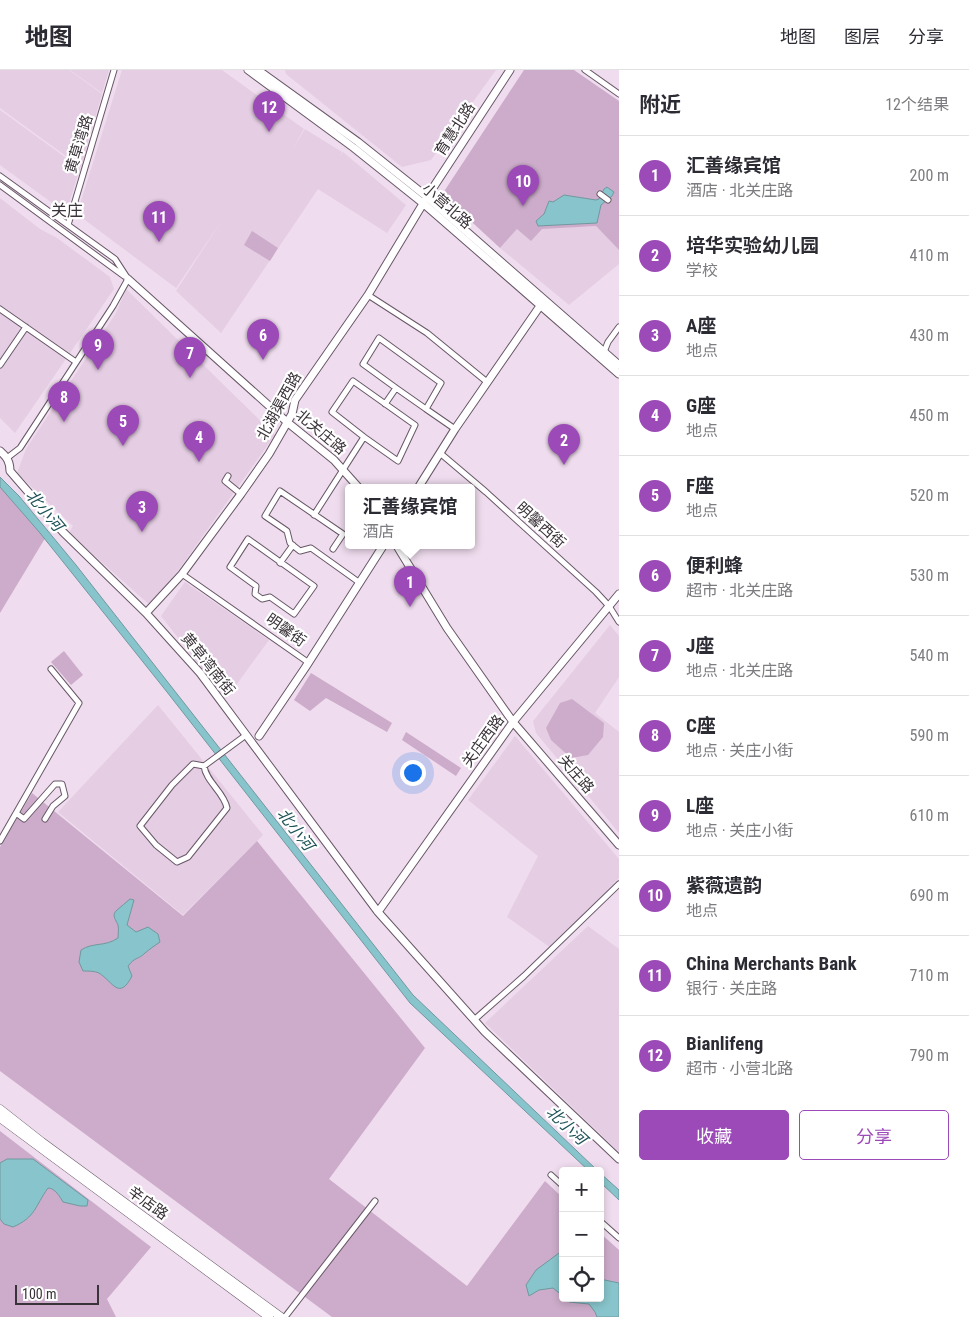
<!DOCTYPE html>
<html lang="zh">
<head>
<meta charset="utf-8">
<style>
  :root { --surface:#fff; --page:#f7f7f7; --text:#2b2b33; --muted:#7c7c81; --line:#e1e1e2; --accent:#9c4ab8 }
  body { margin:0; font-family:"Roboto Condensed","Noto Sans SC",sans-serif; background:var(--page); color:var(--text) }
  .controls { position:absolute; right:15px; bottom:15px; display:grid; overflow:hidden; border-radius:5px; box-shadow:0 2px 8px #0003 }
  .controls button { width:45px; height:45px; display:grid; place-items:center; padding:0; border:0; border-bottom:1px solid var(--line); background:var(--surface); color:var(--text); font:25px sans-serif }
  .scale { position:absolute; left:15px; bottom:12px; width:84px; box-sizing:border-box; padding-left:5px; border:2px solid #3a3339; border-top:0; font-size:14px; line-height:18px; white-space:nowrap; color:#3a3339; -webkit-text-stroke:4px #fff; paint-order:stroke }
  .you { position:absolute; left:412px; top:702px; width:18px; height:18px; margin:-12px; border:4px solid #fff; border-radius:50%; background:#1a73e8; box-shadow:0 0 0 8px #1a73e833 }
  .badge { display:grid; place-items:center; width:32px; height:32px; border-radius:50%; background:var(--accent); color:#fff; font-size:16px; font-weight:700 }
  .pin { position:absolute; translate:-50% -41px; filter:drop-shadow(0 1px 2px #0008) }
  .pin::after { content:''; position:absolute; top:26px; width:18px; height:15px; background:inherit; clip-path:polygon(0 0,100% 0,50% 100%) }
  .popup { position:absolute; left:345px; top:414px; width:130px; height:65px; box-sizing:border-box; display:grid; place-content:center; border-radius:5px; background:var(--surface); filter:drop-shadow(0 1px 4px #0005); font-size:16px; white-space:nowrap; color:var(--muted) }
  .popup b { font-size:19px; color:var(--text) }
  .popup::after { content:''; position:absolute; left:50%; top:100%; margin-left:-10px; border:10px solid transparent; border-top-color:var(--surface) }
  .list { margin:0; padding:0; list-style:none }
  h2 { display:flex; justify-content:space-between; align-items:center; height:65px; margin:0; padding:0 20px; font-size:21px }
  h2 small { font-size:16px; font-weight:400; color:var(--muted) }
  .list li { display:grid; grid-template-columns:32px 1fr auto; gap:15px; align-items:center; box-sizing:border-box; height:80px; padding:0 20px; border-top:1px solid var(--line) }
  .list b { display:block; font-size:19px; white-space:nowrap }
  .list p { margin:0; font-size:16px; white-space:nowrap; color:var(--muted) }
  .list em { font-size:16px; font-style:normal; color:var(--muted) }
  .actions { display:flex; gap:10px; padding:15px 20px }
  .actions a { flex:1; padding:11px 0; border:1px solid var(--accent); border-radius:5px; text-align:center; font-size:18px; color:var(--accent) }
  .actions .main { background:var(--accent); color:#fff }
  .icon { flex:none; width:28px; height:28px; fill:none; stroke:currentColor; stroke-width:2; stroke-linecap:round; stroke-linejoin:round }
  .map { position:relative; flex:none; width:619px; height:1247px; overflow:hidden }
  header { display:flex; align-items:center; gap:30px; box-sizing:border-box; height:70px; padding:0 25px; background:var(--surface); border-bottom:1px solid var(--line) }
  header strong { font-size:24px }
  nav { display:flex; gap:28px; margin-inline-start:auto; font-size:18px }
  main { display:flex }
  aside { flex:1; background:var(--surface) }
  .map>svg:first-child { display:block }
</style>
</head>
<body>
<header>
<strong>地图</strong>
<nav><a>地图</a><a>图层</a><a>分享</a></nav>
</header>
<main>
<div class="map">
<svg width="619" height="1247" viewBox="0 0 619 1247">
  <rect width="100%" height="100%" fill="#efdcee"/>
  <path fill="#e5cde3" d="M0 0H69L102 24 81 97 0 38Z
    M70 0H109L102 23Z
    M122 0H222L304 59 290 83 305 59 342 82 340 87 343 82 406 135 387 163 318 119 221 263 176 221 224 147 176 218 77 144Z
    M285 0H496L431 90 402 97 286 4Z
    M0 40 80 98 66 143 0 95Z
    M0 128 40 159 57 168 110 207 114 219 15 363 0 348Z
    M596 156 619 180V194L569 235 500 178 517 159Z
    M126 219 275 365 152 537 69 463 73 456 17 403 26 379 116 243Z
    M185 512 269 570 226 629 161 546Z
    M610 555 619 566V607L595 643 619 662V763L536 663 533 651Z
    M158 635 263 765 183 845 58 742Z
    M515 666 619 789V808L551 878 507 847 538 786 468 730Z
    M588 856 619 879V1082L485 953Z"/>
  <path fill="#ccacca" d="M524 0H574L619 31V180L596 156 542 159 531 171 517 159 500 178 448 130 445 120Z
    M252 161 278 178 270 191 244 175Z
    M0 413 47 465 0 543Z
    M64 581 83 605 71 615 51 592Z
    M311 603 392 653 387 662 326 628 310 641 294 630Z
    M572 629 604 653 603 667 588 685 571 688 551 670 546 658 560 633Z
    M406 662 461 698 456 706 402 670Z
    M32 723 183 846 257 771 425 978 329 1109 467 1216 545 1111 563 1128V1228H600V1163L619 1180V1247H332L0 1001V777Z
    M0 1061 151 1177 107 1229 116 1247H0Z"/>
  <path fill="#88c4cb" stroke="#71989f" d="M607 117 614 122 612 126 601 135 597 153 538 156 536 151 544 144 549 131 553 132 564 125 596 130 599 129 604 119Z
    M0 407 19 426 76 495 413 925 598 1101H589L410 933 167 622 40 463 0 417Z
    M130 829 134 830 127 855 136 862 148 857 158 864 160 872C154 876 150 879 145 883 138 890 136 886 128 896L132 906C119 931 113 912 99 903 95 901 88 901 83 901L79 892 81 880C93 872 105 877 118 868 118 864 119 859 118 855 116 850 111 845 117 840 121 836 126 833 130 829Z
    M7 1089H33L88 1130 87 1136H80L63 1132C60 1127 55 1118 48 1118 35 1136 36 1147 13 1157L4 1154 0 1149V1093Z
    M600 1103 619 1120V1130L600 1112Z
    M559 1183 563 1185V1226L553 1218 539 1220 529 1226 526 1215 536 1200Z
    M600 1209 619 1213V1247H597L595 1242 589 1234 569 1232 565 1228H600Z"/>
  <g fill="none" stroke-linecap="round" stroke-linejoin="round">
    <defs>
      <path id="street" d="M585 0 619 24
        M0 106 115 189 128 209
        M0 115 124 206
        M600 124 608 130
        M68 155 114 0
        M368 225 427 263 487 312
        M0 239 76 292
        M604 282 608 272 619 257
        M0 295 26 257
        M385 334 396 318 426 339 441 313 379 268 363 294 396 318
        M426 339 455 359
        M440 383 486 422 596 522 609 536 619 552
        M7 388 20 378 113 236 128 209
        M228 406 225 411 241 424
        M314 445 364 367 398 391 415 355 353 311 332 342 364 367
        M248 469 314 516 294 544 270 527 262 529 255 524 256 516 230 497Z
        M333 479 343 464 280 421 265 446 287 461 290 473 300 481 311 478 360 513
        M280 493 293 475
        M182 504 309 593
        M204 696C206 712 224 722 227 738L188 787 177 792 156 775 140 756 172 715 193 694 204 696 246 665
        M16 743 24 749 55 714H62L65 726 53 736 45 749
        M0 771 79 633 51 599
        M474 950 524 906 619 814
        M551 1105 563 1116
        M600 1151 619 1168
        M285 1247 375 1131"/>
      <path id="secondary" d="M248 0 354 78 424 134 619 304
        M258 0 358 72 427 127 619 295
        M128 209 287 352 334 390 359 418
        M0 381C7 387 10 392 10 401L63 462 146 543 200 603 378 842 485 962 619 1089
        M418 418 455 359 540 236
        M397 476 447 558 513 652 619 775
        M146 543 182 504 241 424 269 384 292 344 295 330 368 225 427 127 510 0
        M259 666 305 598 383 476
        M378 842 513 652 619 524"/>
      <path id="primary" d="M0 1039 42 1072 281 1247
        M0 1048 269 1247"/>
    </defs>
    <use href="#street" stroke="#685867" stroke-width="7"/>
    <use href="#secondary" stroke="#685867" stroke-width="9"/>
    <use href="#primary" stroke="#685867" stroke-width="9"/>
    <use href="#street" stroke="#fff" stroke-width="5"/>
    <use href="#secondary" stroke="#fff" stroke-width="7"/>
    <use href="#primary" stroke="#fff" stroke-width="8"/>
  </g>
  <g text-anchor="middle" stroke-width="4.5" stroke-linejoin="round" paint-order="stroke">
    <g font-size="15" fill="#3a3339" stroke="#fff">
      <text transform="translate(455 59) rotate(-57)" y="5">育慧北路</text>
      <text transform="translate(79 74) rotate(-73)" y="5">黄草湾路</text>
      <text transform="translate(447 136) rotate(41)" y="5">小营北路</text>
      <text transform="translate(279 336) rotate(-61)" y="5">北湖渠西路</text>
      <text transform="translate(321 362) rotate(40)" y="5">北关庄路</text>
      <text transform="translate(541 455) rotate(42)" y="5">明馨西街</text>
      <text transform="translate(286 560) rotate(35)" y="5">明馨街</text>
      <text transform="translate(208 594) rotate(51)" y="5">黄草湾南街</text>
      <text transform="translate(483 671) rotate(-54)" y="5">关庄西路</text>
      <text transform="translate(576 704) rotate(49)" y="5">关庄路</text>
      <text transform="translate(148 1133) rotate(36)" y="5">辛店路</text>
    </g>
    <g font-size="16" fill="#3a3339" stroke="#fff">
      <text x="67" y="146">关庄</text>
    </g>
    <g font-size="16" font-style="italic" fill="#1d5258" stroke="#fff">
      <text transform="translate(45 440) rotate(50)" y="6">北小河</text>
      <text transform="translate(296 759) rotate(52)" y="6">北小河</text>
      <text transform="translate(567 1055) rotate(43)" y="6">北小河</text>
    </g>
  </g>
</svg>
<div class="controls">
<button>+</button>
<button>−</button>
<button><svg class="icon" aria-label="locate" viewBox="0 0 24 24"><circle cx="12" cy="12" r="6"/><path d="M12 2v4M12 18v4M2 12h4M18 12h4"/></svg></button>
</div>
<div class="scale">100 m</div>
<div class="you"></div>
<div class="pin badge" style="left:410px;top:537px">1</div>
<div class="popup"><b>汇善缘宾馆</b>酒店</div>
<div class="pin badge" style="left:564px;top:395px">2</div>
<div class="pin badge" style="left:142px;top:462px">3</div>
<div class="pin badge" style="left:199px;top:392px">4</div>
<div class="pin badge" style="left:123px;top:376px">5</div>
<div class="pin badge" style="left:263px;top:290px">6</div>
<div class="pin badge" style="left:190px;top:308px">7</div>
<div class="pin badge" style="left:64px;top:352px">8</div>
<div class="pin badge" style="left:98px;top:300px">9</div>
<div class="pin badge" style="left:523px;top:136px">10</div>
<div class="pin badge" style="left:159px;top:172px">11</div>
<div class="pin badge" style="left:269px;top:62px">12</div>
</div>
<aside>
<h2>附近<small>12个结果</small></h2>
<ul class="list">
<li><span class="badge">1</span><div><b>汇善缘宾馆</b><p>酒店 · 北关庄路</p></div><em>200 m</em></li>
<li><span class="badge">2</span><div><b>培华实验幼儿园</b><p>学校</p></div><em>410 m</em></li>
<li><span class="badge">3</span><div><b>A座</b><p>地点</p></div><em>430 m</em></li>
<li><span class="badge">4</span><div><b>G座</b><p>地点</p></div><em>450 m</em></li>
<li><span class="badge">5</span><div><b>F座</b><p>地点</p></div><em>520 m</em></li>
<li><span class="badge">6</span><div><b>便利蜂</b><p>超市 · 北关庄路</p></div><em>530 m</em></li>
<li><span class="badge">7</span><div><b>J座</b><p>地点 · 北关庄路</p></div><em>540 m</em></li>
<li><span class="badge">8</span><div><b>C座</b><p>地点 · 关庄小街</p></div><em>590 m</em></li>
<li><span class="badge">9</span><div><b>L座</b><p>地点 · 关庄小街</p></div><em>610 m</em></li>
<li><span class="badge">10</span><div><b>紫薇遗韵</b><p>地点</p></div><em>690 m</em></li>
<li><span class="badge">11</span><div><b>China Merchants Bank</b><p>银行 · 关庄路</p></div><em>710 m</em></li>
<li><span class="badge">12</span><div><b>Bianlifeng</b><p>超市 · 小营北路</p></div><em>790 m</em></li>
</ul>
<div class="actions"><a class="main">收藏</a><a>分享</a></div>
</aside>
</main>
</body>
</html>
